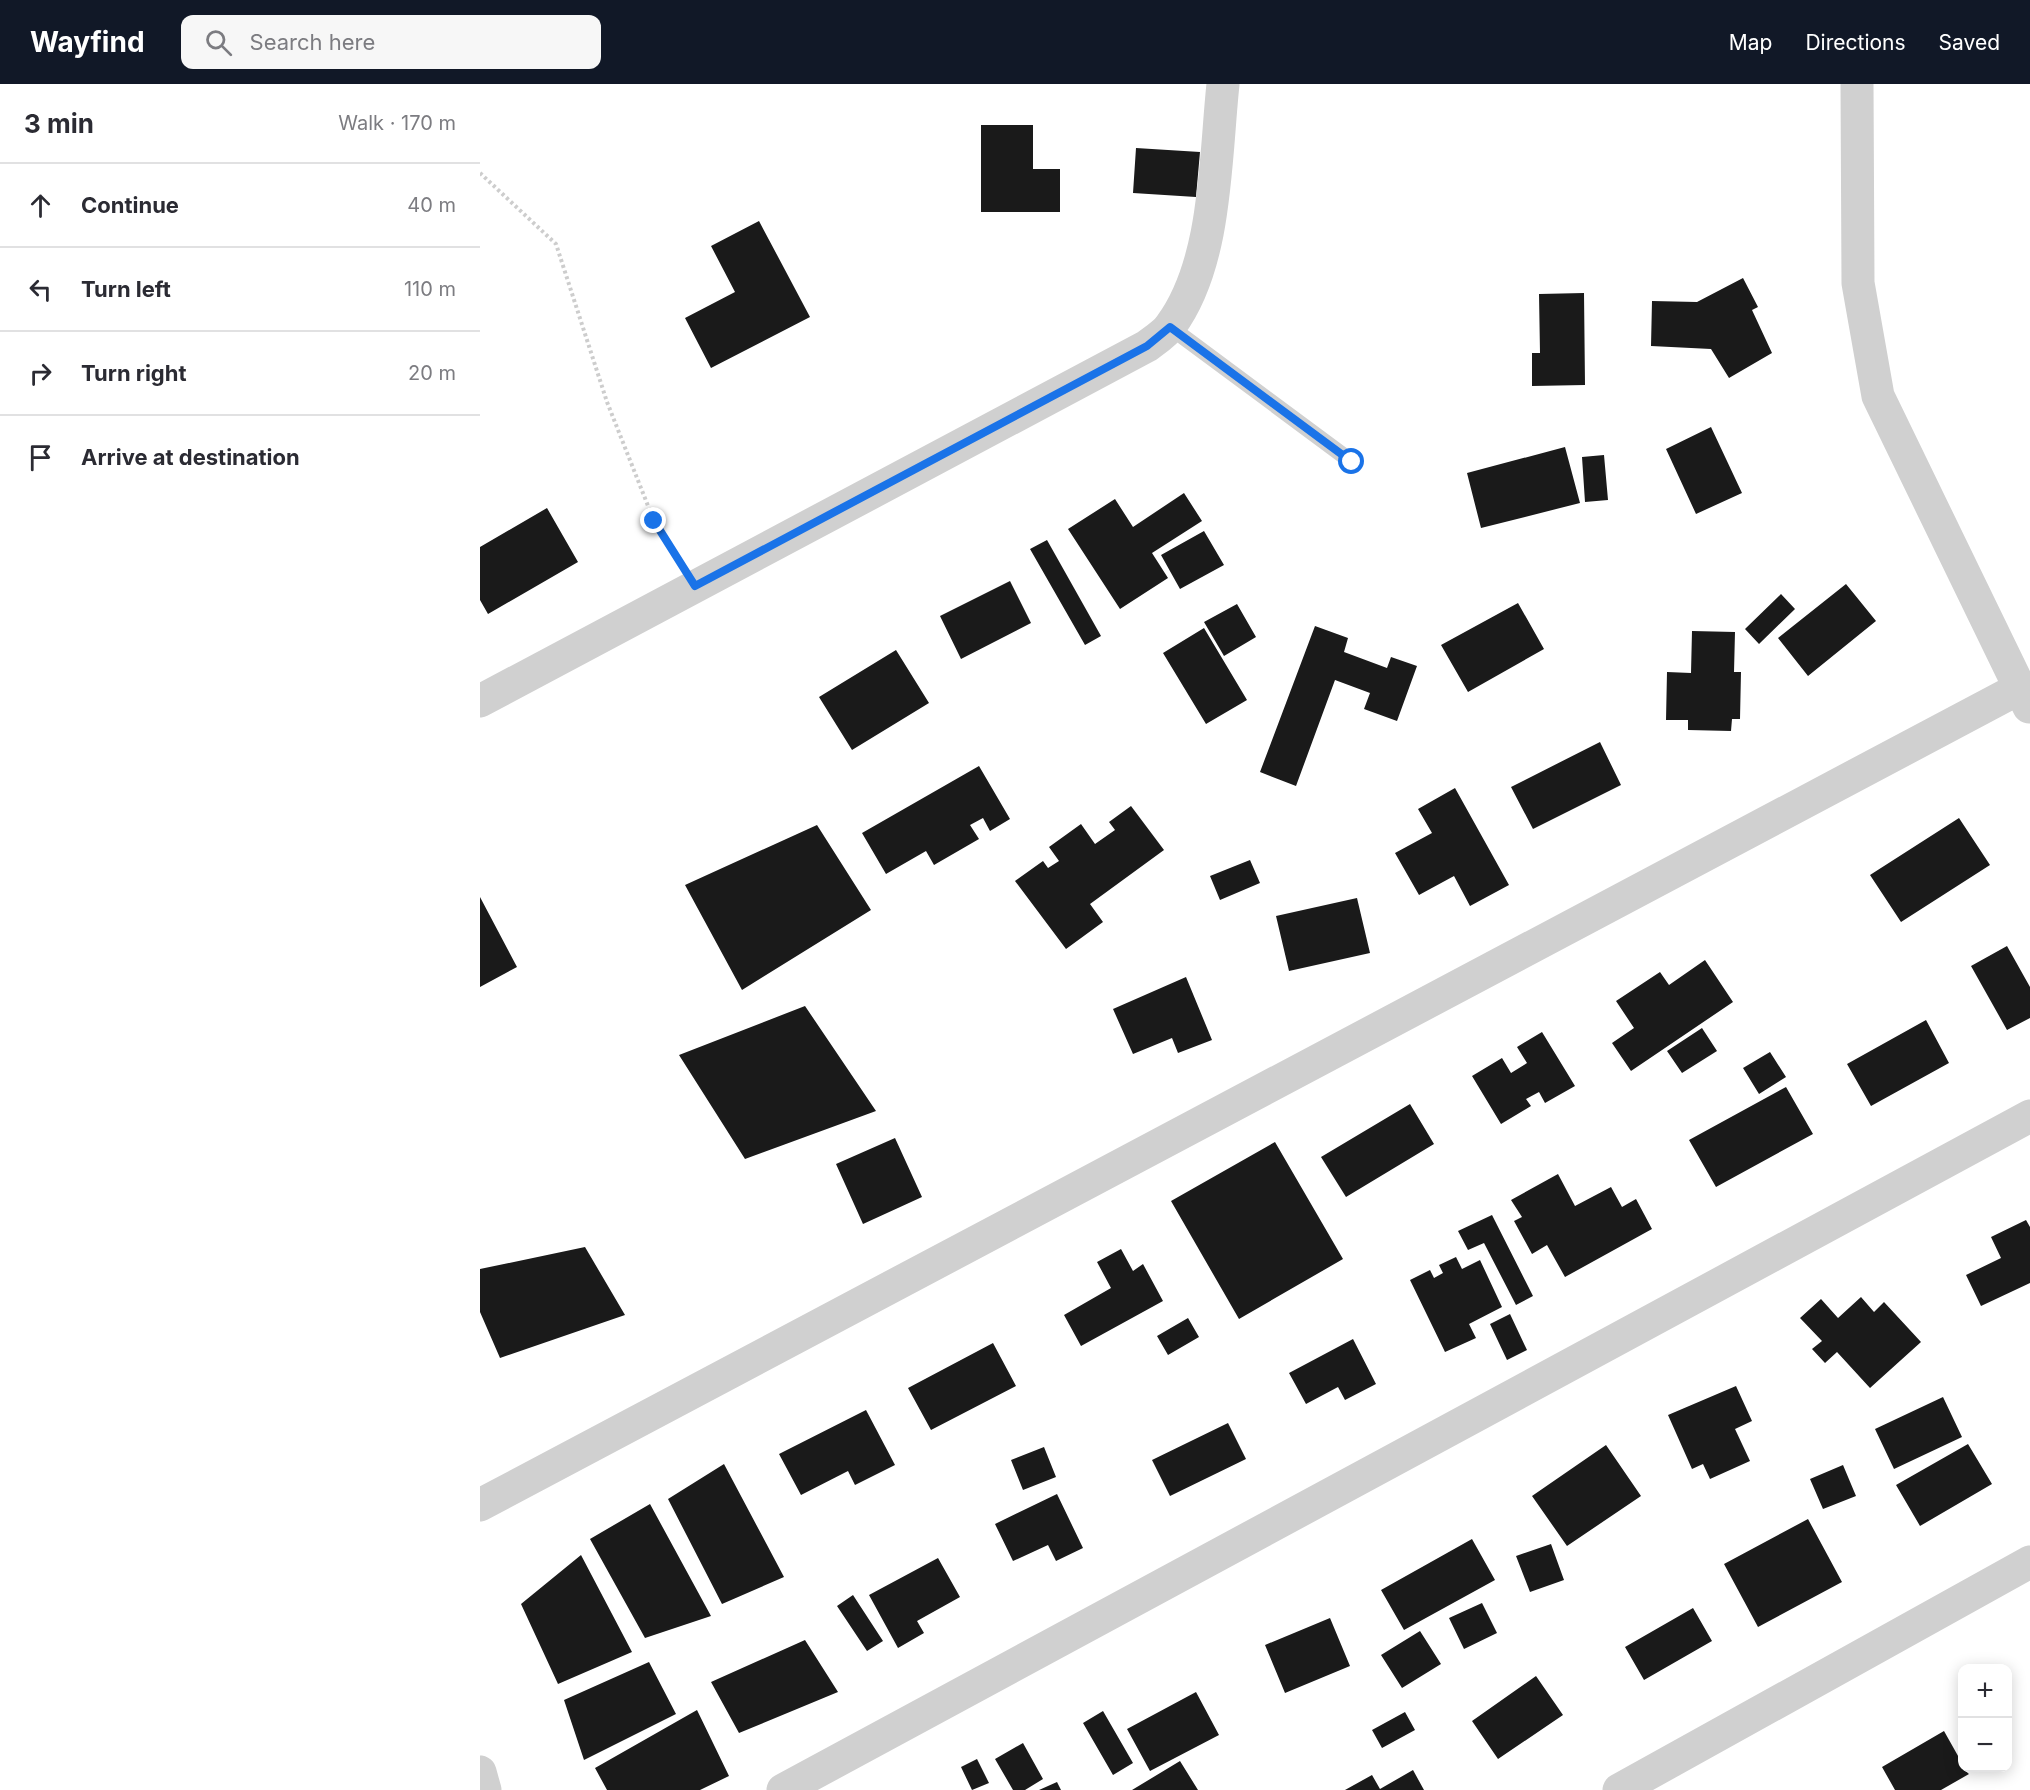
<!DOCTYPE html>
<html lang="en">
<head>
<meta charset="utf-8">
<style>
  :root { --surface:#fff; --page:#f7f7f7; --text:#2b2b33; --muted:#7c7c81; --line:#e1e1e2; --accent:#111827 }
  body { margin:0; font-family:Inter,sans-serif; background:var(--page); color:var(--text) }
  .controls { position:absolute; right:18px; bottom:18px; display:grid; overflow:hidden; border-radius:12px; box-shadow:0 3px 15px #0003 }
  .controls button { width:54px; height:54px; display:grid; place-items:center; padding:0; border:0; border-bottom:2px solid var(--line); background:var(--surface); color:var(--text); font:30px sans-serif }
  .stop { position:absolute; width:18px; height:18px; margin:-14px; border:4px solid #1a73e8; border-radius:50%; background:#fff }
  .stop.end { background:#1a73e8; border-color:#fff; box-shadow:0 2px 6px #0008 }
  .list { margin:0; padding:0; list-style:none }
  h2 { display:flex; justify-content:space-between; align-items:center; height:78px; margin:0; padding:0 24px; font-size:26px }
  h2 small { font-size:20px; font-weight:400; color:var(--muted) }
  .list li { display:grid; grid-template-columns:39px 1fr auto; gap:18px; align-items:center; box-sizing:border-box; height:84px; padding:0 24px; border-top:2px solid var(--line) }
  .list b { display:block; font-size:22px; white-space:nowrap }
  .list em { font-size:20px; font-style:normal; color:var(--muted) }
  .icon { flex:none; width:33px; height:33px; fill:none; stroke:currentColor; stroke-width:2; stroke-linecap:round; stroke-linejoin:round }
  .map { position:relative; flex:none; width:1550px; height:1706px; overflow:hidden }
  header { display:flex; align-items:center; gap:36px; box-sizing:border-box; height:84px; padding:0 30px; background:var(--accent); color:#fff }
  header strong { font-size:28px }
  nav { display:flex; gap:33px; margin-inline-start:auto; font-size:21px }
  .search { width:420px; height:54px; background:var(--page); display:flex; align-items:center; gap:15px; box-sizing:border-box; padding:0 21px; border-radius:12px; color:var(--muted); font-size:22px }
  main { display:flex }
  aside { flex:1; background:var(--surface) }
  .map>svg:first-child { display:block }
</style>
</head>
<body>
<header>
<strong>Wayfind</strong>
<div class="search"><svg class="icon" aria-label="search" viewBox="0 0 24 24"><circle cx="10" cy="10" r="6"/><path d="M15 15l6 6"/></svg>Search here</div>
<nav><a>Map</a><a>Directions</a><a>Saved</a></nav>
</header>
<main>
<aside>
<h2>3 min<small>Walk · 170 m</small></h2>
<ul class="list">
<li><svg class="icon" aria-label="ahead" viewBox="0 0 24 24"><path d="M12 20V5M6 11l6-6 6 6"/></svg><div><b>Continue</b></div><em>40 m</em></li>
<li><svg class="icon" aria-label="left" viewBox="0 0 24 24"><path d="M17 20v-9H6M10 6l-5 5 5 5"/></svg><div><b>Turn left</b></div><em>110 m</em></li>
<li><svg class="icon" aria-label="right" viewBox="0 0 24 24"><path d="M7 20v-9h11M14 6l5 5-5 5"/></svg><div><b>Turn right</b></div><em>20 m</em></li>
<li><svg class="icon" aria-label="arrive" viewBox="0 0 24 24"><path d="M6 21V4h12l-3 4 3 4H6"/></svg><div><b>Arrive at destination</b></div></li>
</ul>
</aside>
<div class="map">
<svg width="1550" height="1706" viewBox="0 0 1550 1706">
  <rect width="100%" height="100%" fill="#fff"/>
  <path fill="#1a1a1a" d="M501 41H553V85H580V128H501Z
    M656 64 720 68 716 113 653 109Z
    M279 137 330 233 231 284 205 234 255 208 231 162Z
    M1263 194 1278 223 1272 226 1292 269 1249 294 1231 265 1171 262 1172 217 1217 218Z
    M1104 209 1105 301 1052 302V269H1060L1059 210Z
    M1231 343 1262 409 1216 430 1186 365Z
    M1085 363 1100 419 1001 444 987 389Z
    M1124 371 1128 416 1105 418 1102 373Z
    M704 409 722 437 672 469 688 494 640 525 588 445 635 415 653 443Z
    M67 424 98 478 8 530 0 516V463Z
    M724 447 744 481 700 505 681 471Z
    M567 456 621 552 605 561 550 465Z
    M530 497 551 539 481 575 460 532Z
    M1366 500 1396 537 1328 592 1298 554Z
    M1301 510 1315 525 1279 560 1265 545Z
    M1038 519 1064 565 988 608 961 561Z
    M757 520 776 553 744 572 724 538Z
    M835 542 868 554 864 568 907 584 911 573 937 582 917 637 884 625 890 609 855 596 816 702 780 688Z
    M724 544 767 616 726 640 683 569Z
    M1212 547 1255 548 1254 588H1261L1260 635H1252L1251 647 1208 646V636H1186L1187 588 1211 589Z
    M416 566 449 619 372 666 339 613Z
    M1120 658 1141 701 1053 745 1031 703Z
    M499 682 530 735 510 747 503 734 490 741 499 755 454 781 446 767 406 790 382 749Z
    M975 704 1029 801 990 822 974 792 939 811 915 769 952 749 938 725Z
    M651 722 684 766 610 820 623 838 586 865 535 797 563 777 568 784 579 777 569 763 601 740 615 760 635 746 629 738Z
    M1479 734 1510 781 1421 838 1390 791Z
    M337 741 391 826 262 906 205 801Z
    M770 776 780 799 740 816 730 792Z
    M0 813 37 883 0 903Z
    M877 814 890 869 809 887 796 832Z
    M1527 862 1550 903V934L1527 946 1491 882Z
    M1225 876 1253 918 1151 987 1132 959 1154 944 1136 917 1180 888 1189 901Z
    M706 893 732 956 698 969 692 954 653 970 633 925Z
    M325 922 396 1027 265 1075 199 971Z
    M1446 936 1469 979 1391 1022 1367 980Z
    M1222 944 1237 967 1202 989 1187 967Z
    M1062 948 1095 1002 1065 1019 1059 1008 1046 1015 1051 1022 1021 1040 992 992 1022 974 1031 989 1047 979 1037 963Z
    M1290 968 1306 993 1279 1010 1263 984Z
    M1306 1003 1333 1050 1236 1103 1209 1056Z
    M930 1020 954 1060 866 1113 841 1073Z
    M415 1054 442 1113 383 1140 356 1080Z
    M795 1058 863 1175 759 1235 691 1117Z
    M1078 1090 1095 1122 1131 1103 1142 1123 1156 1115 1172 1145 1085 1193 1067 1161 1052 1170 1034 1137 1042 1133 1031 1116Z
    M1012 1131 1053 1212 1036 1221 1004 1159 988 1166 978 1147Z
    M1546 1136 1550 1143V1199L1501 1222 1486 1191 1521 1174 1511 1153Z
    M105 1163 145 1231 20 1274 0 1228V1185Z
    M641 1165 653 1187 663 1180 683 1217 601 1262 584 1231 631 1204 617 1178Z
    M976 1173 982 1185 1000 1176 1022 1223 989 1240 996 1254 965 1268 930 1196 950 1186 954 1194 963 1189 959 1181Z
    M1381 1213 1394 1228 1404 1218 1441 1258 1390 1304 1357 1268 1345 1279 1332 1265 1342 1257 1320 1234 1341 1215 1358 1234Z
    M1030 1230 1047 1266 1027 1276 1010 1240Z
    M708 1234 719 1253 688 1271 677 1252Z
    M873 1255 896 1300 865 1316 858 1303 826 1320 809 1289Z
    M513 1259 536 1302 451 1346 428 1304Z
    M1256 1302 1272 1337 1255 1345 1270 1377 1230 1395 1223 1380 1212 1385 1188 1331Z
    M1463 1313 1482 1353 1414 1385 1395 1345Z
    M386 1326 415 1381 375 1401 368 1387 321 1411 299 1370Z
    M748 1339 766 1375 690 1412 672 1376Z
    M1488 1360 1512 1400 1440 1442 1416 1401Z
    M1126 1361 1161 1412 1087 1462 1052 1412Z
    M564 1363 576 1393 543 1406 531 1376Z
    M244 1380 304 1493 242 1520 188 1415Z
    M1363 1381 1376 1412 1343 1425 1330 1395Z
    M577 1410 603 1464 576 1477 568 1461 533 1477 515 1440Z
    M170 1420 231 1532 165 1554 110 1455Z
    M1328 1435 1362 1498 1278 1543 1244 1480Z
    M992 1455 1015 1496 924 1546 901 1506Z
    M1071 1460 1084 1496 1050 1508 1036 1472Z
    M101 1471 152 1568 78 1600 41 1520Z
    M458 1474 480 1513 437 1537 444 1549 418 1564 389 1511Z
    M373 1511 403 1557 387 1567 357 1522Z
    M1002 1519 1017 1549 984 1565 969 1534Z
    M1213 1524 1232 1557 1164 1596 1145 1563Z
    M850 1534 870 1582 805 1609 785 1561Z
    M940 1547 961 1580 922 1604 901 1571Z
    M325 1556 358 1608 259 1649 231 1598Z
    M169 1578 196 1630 104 1676 84 1616Z
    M1056 1592 1083 1631 1018 1675 992 1637Z
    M716 1608 739 1651 670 1687 647 1645Z
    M217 1626 249 1692 220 1706H127L115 1684Z
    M623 1627 653 1679 633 1691 603 1639Z
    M925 1628 935 1646 902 1664 892 1646Z
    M1464 1647 1482 1679V1684L1489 1690 1461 1706H1415L1402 1683Z
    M543 1659 563 1695 545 1706H533L515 1675Z
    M497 1675 509 1699 492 1706 481 1683Z
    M700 1677 718 1706H652Z
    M933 1686 944 1706H865L892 1691 900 1705Z
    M577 1698 581 1706H559Z"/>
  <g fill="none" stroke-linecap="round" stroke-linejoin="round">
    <path stroke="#cdcdcd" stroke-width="4" stroke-dasharray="3 3" stroke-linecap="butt" d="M0 89 76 160 127 318 174 437 198 475"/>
    <path stroke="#d0d0d0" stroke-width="16" d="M690 243 872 378"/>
    <path stroke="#d0d0d0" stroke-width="33" d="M1377 0 1378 199 1398 312 1549 623
      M0 617 667 262C675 256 686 249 691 241 737 178 735 75 743 0
      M0 1421 1538 605
      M0 1688 5 1706
      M303 1706 1550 1032
      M1139 1706 1550 1478"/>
  </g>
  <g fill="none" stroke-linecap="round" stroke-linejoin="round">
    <path stroke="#1a73e8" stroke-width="8" d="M174 437 215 502 667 262 690 243 872 378"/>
  </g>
</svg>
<div class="controls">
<button>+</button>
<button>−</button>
</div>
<div class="stop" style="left:872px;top:378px"></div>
<div class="stop end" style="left:174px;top:437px"></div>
</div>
</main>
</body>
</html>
